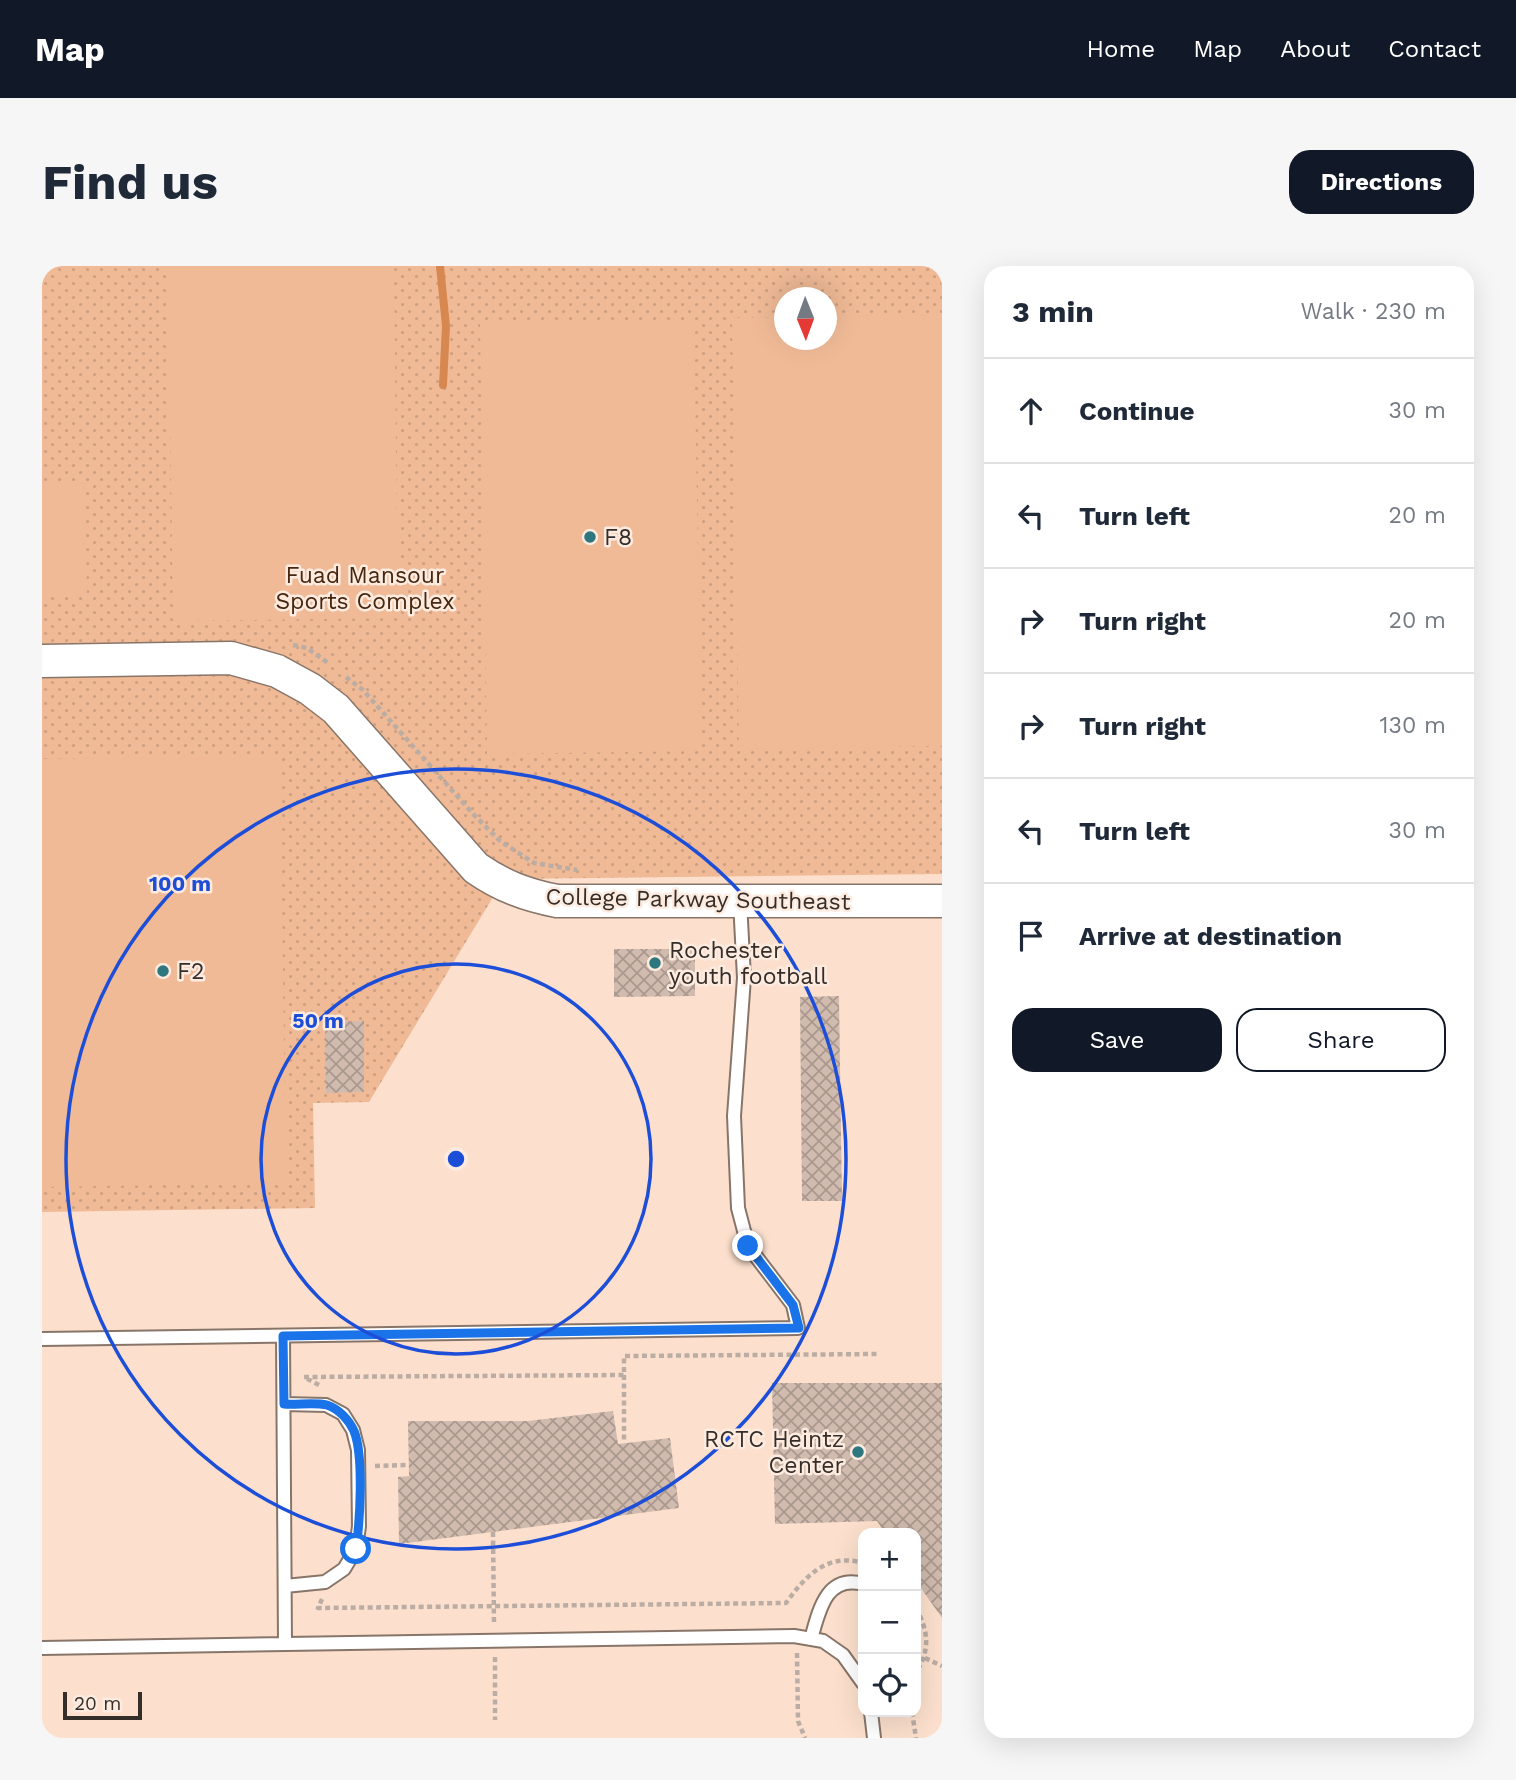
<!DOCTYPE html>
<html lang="en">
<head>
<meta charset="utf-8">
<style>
  :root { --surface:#fff; --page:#f6f6f7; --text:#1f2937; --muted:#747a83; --line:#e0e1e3; --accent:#111827 }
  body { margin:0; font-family:"Work Sans",sans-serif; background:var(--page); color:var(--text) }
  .controls { position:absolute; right:21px; bottom:21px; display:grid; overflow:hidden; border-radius:14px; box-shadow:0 7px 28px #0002 }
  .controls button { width:63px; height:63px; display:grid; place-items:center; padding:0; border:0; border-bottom:2px solid var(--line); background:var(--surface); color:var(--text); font:35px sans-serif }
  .compass { position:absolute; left:732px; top:21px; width:63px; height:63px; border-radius:50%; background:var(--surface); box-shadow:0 7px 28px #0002; rotate:179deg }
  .scale { position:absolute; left:21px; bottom:18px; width:79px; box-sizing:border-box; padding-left:7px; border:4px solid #352d28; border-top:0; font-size:19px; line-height:24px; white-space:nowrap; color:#352d28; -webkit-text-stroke:5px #fdebe0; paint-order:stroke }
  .stop { position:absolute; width:21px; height:21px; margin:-16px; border:5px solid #1a73e8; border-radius:50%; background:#fff }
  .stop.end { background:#1a73e8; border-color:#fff; box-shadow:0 2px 7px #0008 }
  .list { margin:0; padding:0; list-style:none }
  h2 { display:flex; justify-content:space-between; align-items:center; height:91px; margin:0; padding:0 28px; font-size:30px }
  h2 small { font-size:23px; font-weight:400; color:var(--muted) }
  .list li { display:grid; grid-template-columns:46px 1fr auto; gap:21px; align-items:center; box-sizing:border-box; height:105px; padding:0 28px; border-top:2px solid var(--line) }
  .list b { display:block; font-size:26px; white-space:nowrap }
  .list em { font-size:23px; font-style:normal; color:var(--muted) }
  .actions { display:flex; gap:14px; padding:21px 28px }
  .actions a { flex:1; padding:16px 0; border:2px solid var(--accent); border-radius:21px; text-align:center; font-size:24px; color:var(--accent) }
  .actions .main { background:var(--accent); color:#fff }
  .icon { flex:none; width:38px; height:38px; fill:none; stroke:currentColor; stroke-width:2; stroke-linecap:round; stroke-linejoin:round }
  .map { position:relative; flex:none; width:900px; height:1472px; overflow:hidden; border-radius:21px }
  header { display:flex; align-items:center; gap:42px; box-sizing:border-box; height:98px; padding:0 35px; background:var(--accent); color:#fff }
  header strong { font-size:33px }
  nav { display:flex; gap:38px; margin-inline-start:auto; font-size:24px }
  .intro { display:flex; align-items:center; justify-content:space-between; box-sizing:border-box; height:168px; padding:0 42px }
  h1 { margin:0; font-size:49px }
  .button { padding:18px 32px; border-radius:21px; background:var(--accent); color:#fff; font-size:24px; font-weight:700 }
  main { display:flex; gap:42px; padding:0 42px }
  aside { flex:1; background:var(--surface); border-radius:21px; box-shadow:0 7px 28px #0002 }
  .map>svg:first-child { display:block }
</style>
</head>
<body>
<header>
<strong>Map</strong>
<nav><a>Home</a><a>Map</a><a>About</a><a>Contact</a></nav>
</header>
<div class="intro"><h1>Find us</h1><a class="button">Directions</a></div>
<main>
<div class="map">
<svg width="900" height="1472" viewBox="0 0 900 1472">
  <defs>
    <pattern id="park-dots" width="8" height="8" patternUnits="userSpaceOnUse" patternTransform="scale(1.75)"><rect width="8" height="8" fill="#f0ba96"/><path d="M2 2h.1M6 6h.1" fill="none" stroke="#cea081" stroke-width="1.8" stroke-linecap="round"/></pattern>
    <pattern id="building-cross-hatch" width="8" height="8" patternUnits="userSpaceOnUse" patternTransform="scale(1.75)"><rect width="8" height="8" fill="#d0bbae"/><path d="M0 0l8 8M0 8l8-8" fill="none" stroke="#aa988e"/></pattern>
  </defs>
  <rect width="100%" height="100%" fill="#fdebe0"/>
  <path fill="#fce0cd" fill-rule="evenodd" d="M0 0H900V1472H0ZM743 32H785V74H743ZM821 1267H874V1446H821Z"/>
  <path fill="url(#park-dots)" fill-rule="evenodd" d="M0 0H900V608L462 613 327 836 271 837 273 942 0 946ZM743 32H785V74H743Z"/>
  <path fill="#f0ba96" d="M126 0H352L356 352 131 355Z
    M900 48V480L697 483 690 52 742 51 743 74H785V50Z
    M652 54 659 485 445 488 438 58Z
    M0 216H43L45 330 0 331Z
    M238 489 244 917 0 921V493Z"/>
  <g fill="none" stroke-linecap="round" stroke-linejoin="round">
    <path stroke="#d78851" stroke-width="8" d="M398 0 404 60 401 119"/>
  </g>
  <path fill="url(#building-cross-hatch)" d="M572 683H653V730L572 731Z
    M797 730 800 935H760L758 731Z
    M322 755V826L284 827 283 756Z
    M730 1117H900V1352L874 1315V1267H843L835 1255 733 1258Z
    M571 1145 576 1178 628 1172 637 1242 357 1278 356 1211 367 1210 366 1155H486Z"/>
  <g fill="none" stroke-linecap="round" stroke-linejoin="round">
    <defs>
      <path id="service" d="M241 1070 243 1378
        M0 1073 756 1062 751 1039 706 980 696 942 692 850 702 712 698 635
        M242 1138 284 1139 301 1148 311 1164 316 1184 317 1260 314 1283 302 1303 283 1316 243 1320
        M769 1373C777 1345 784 1308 821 1318
        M0 1382 752 1370 781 1375 801 1389 821 1417
        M829 1446 832 1472"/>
      <path id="tertiary" d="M0 395 189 392 235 405 268 423 294 443 434 602C460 620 484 629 515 635H900"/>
    </defs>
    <use href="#service" stroke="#887569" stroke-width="16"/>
    <use href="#tertiary" stroke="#887569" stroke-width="35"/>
    <path stroke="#bbada4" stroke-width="4.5" stroke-dasharray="5 3.5" stroke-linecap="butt" d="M251 379 265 382 286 397
      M304 411 321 424 432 549 458 575 492 597 535 604
      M582 1109V1177
      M277 1119 262 1111 582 1109V1090L836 1088
      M333 1200 367 1199
      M451 1266 452 1358
      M280 1333 276 1342 744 1337C762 1312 783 1288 817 1296
      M874 1342C886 1364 889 1384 874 1406
      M755 1387 756 1455 763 1472
      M453 1391V1454
      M883 1392 900 1400
      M870 1446 874 1472"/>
    <use href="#service" stroke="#fff" stroke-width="12"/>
    <use href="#tertiary" stroke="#fff" stroke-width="32"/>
  </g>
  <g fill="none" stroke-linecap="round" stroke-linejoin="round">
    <path stroke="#1a73e8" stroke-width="9" d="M314 1283C318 1255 322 1190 312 1165 307 1154 297 1143 285 1139 273 1136 255 1139 242 1138L241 1070 757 1062 751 1039 706 980"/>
  </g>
  <g fill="none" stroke="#1d4ed8" stroke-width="3.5">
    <circle cx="414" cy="893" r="195"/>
    <circle cx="414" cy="893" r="390"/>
  </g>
  <g fill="#2e777e" stroke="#fdebe0" stroke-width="2.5">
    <circle cx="548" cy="271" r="7"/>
    <circle cx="613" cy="697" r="7"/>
    <circle cx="121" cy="705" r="7"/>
    <circle cx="816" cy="1186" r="7"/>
  </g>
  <g text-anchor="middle" stroke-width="5" stroke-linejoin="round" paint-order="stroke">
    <g font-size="23" fill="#352d28" stroke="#fdebe0" text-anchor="start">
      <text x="562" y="279">F8</text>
      <text x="627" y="692">Rochester<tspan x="627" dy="26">youth football</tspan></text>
      <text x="135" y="713">F2</text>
      <text x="802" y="1181" text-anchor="end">RCTC Heintz<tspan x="802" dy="26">Center</tspan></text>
    </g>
    <g font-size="23" fill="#47270f" stroke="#fdebe0">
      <text x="323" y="317">Fuad Mansour<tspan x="323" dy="26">Sports Complex</tspan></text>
    </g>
    <g font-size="23" fill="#352d28" stroke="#fdebe0">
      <text transform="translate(656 633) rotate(1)" y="8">College Parkway Southeast</text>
    </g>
  </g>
  <circle cx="414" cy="893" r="10" fill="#1d4ed8" stroke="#fdebe0" stroke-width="3.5"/>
  <g font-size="21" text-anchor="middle" font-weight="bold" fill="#1d4ed8" stroke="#fdebe0" stroke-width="5" stroke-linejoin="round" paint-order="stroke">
    <text x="138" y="625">100 m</text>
    <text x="276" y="762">50 m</text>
  </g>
</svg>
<div class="controls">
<button>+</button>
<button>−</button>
<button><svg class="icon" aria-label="locate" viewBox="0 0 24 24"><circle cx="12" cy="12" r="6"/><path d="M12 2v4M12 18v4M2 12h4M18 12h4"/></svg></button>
</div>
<svg class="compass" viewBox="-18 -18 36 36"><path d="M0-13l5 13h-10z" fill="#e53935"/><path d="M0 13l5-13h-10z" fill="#747a83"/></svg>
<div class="scale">20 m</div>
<div class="stop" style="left:314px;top:1283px"></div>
<div class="stop end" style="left:706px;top:980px"></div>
</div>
<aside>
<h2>3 min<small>Walk · 230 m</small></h2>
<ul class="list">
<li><svg class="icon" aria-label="ahead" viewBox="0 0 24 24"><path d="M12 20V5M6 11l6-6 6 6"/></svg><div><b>Continue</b></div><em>30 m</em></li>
<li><svg class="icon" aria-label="left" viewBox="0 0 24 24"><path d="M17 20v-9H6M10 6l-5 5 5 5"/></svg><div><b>Turn left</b></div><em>20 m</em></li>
<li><svg class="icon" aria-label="right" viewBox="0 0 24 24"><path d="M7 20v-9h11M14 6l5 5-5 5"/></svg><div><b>Turn right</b></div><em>20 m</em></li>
<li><svg class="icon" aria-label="right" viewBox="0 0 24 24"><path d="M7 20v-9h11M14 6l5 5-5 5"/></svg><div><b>Turn right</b></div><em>130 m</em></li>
<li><svg class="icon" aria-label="left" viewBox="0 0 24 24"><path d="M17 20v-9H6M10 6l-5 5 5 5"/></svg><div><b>Turn left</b></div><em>30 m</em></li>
<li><svg class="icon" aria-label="arrive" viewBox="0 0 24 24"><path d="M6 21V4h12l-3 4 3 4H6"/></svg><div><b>Arrive at destination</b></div></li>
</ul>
<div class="actions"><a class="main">Save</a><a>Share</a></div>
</aside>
</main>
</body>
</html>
